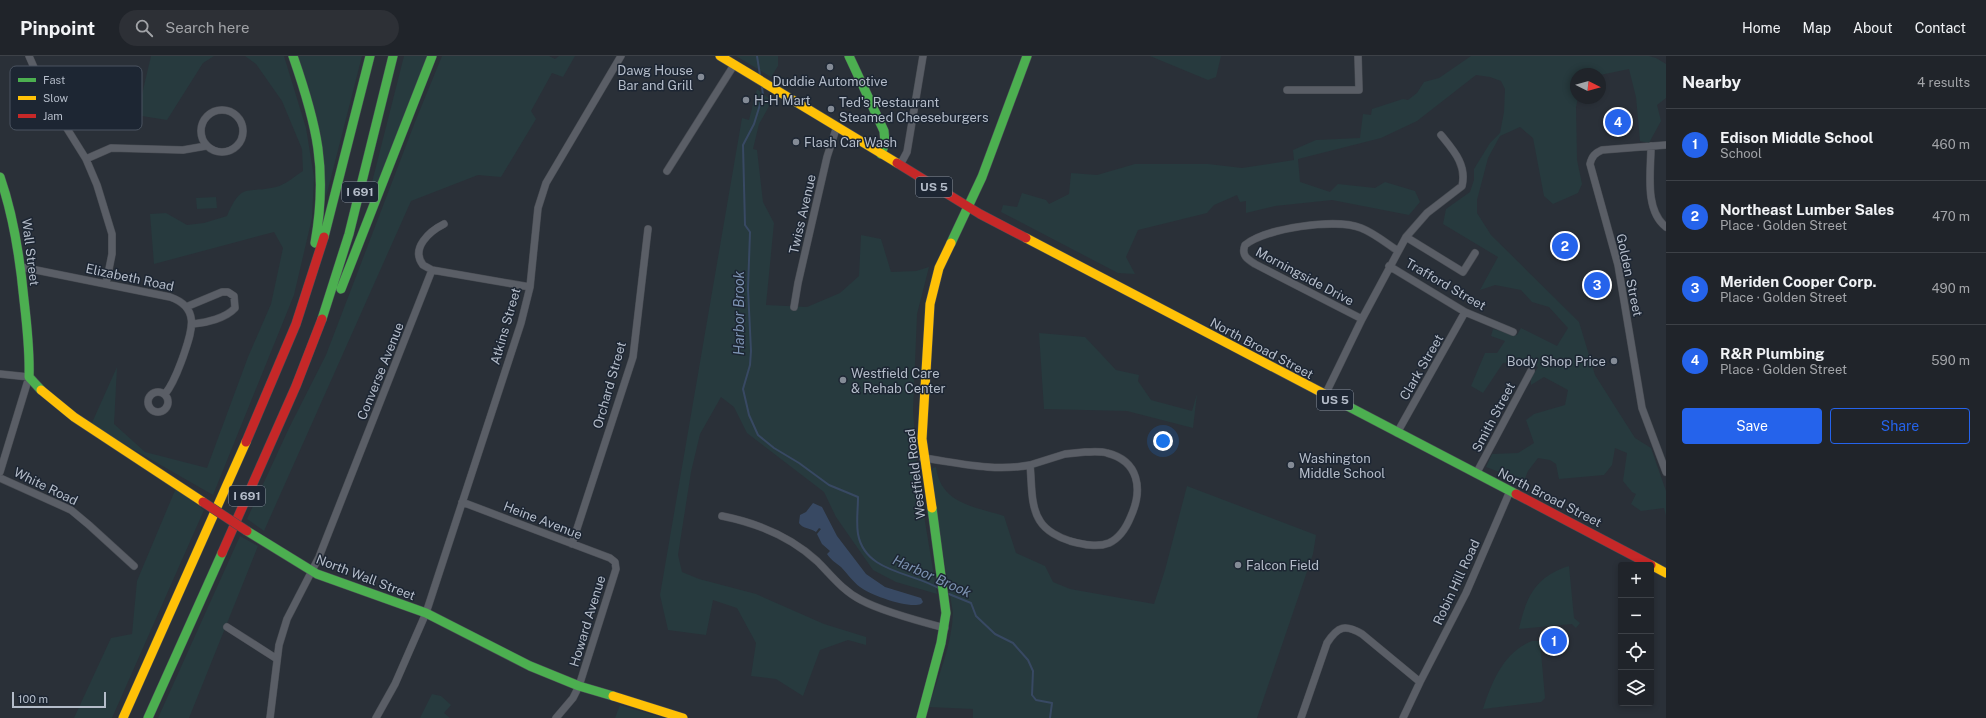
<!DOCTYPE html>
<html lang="en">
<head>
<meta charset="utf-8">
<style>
  :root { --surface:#20242a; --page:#2d3036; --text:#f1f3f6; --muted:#a2a4a8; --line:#3d4147; --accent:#2563eb }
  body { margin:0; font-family:"Public Sans",sans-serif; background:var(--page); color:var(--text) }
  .controls { position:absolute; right:12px; bottom:12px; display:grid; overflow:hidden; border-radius:4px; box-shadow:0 2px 6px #0003 }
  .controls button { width:36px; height:36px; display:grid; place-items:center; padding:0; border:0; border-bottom:1px solid var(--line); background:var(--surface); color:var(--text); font:20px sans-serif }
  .compass { position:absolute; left:1570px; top:12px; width:36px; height:36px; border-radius:50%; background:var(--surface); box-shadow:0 2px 6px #0003; rotate:96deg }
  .scale { position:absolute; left:12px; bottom:10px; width:94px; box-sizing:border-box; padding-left:4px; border:2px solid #b4bcc9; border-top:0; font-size:11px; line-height:14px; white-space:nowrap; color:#b4bcc9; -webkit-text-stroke:3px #1d2633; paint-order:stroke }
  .you { position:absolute; left:1163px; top:385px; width:14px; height:14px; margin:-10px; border:3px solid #fff; border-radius:50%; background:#1a73e8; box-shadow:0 0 0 6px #1a73e833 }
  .badge { display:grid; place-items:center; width:26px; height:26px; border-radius:50%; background:var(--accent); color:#fff; font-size:13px; font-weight:700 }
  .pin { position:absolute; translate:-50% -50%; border:2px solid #fff; box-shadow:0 1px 4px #0006 }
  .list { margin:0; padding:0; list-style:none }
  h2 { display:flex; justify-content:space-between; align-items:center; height:52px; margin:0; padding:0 16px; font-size:17px }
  h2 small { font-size:13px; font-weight:400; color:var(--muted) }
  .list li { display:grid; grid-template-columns:26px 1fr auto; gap:12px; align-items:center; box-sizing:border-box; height:72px; padding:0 16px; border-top:1px solid var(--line) }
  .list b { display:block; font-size:15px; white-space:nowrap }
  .list p { margin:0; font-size:13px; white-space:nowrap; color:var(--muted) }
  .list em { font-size:13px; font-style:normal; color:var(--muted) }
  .actions { display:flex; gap:8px; padding:12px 16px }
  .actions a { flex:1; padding:9px 0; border:1px solid var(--accent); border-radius:4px; text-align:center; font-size:14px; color:var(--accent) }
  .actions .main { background:var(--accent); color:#fff }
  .icon { flex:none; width:22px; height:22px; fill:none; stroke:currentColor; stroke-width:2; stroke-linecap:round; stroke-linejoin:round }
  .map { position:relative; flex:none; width:1666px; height:662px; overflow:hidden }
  header { display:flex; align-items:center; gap:24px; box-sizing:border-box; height:56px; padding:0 20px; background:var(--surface); border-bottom:1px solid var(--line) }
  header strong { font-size:19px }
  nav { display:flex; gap:22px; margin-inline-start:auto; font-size:14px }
  .search { width:280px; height:36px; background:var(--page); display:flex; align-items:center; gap:10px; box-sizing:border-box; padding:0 14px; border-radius:22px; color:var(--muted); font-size:15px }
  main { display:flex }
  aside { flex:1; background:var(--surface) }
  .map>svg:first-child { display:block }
</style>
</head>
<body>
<header>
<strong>Pinpoint</strong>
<div class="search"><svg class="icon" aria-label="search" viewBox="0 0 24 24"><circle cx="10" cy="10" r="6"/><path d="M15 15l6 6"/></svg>Search here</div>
<nav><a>Home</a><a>Map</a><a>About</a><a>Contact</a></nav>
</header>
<main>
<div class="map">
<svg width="1666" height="662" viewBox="0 0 1666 662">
  <rect width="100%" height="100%" fill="#2a3038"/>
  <path fill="#273a3e" d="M151 0H214L203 7 167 64 123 57 140 47Z
    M245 0H284L306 72 314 121 312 162 294 239 213 439 91 369 117 311 114 368 145 396 207 412 248 301 271 248 283 192 274 176 154 208 150 158 166 157 187 169 204 167 227 160C242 126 245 138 276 131 285 129 295 120 303 115L302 93 282 45 256 8Z
    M297 0H362L326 141Z
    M404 0H428L371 148 367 146Z
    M442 0H549L555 3 559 0H575L563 21 552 17 531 55 536 63 501 121 478 119 411 145 264 475 247 463 289 372 326 299 415 66Z
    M736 0H778V10L771 21Z
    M1150 0H1221L1216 21 1208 24Z
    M1471 0H1649L1656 2 1666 8V42L1657 49 1661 65 1649 87 1640 85 1636 41 1629 13 1600 19 1576 18V42H1578L1576 51 1577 104 1582 128 1578 137 1553 148 1544 140 1533 82 1520 71 1500 80 1488 102 1477 144V157L1491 179 1579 266 1595 319 1635 382 1651 392 1666 435V460L1664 452 1641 455 1631 448 1636 438 1632 436 1623 425 1627 397 1615 392 1612 409 1604 419 1559 423 1556 408 1550 404 1538 402 1528 415 1524 425 1486 411 1492 398 1518 397 1534 387 1526 364 1534 358 1565 349 1568 334 1544 321 1531 329V322L1538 311 1520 305 1503 307 1483 337 1471 330 1485 297H1497L1505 285 1491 280 1493 273 1517 279 1521 272 1557 290 1568 272 1549 251 1532 246 1521 234 1495 229 1480 234 1498 201 1443 168 1446 153 1470 136 1474 124V113L1490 87 1500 77 1504 56 1505 33 1501 25 1490 21 1476 19 1417 65 1381 82 1298 103 1300 126 1330 136 1338 128 1375 132 1385 126 1415 135 1420 146 1409 159 1332 144 1275 150 1246 157V145L1240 146 1237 139 1214 149 1207 157 1138 174 1126 201 1135 218 1118 217 1001 156 1003 149 1017 151 1022 137 1046 144 1049 148 1069 138 1071 117 1097 119 1135 108H1208L1242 112 1294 104 1293 94 1316 84 1360 82 1363 58 1371 59 1372 53 1403 43 1408 44 1417 37 1424 26 1439 22Z
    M757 33 772 45 759 68 753 93 757 94 763 146 774 167 766 249 807 251 840 237 859 220 861 179 881 183 891 216 916 215 929 211 917 258 913 354 918 423 937 538 896 526 873 514 836 461 824 436 747 377 734 351 721 341 700 378 691 416 678 499 682 516 699 523 756 538 824 568 866 581V589L848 584 820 594 803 640 776 623 751 620 756 587 737 552 713 544 706 579 668 574 660 539 742 62 749 64Z
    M216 141 217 152 197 153 196 142Z
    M1039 277 1085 281 1116 314 1139 319 1138 325 1151 344 1192 355 1197 338 1193 372 1127 355 1044 353Z
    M936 411C941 448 973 450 1004 460L1016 497 1045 510 1053 526 1070 533 1154 548 1165 514 1187 430 1316 479 1313 498 1257 662H973V653L929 651C938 620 952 589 953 557L930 419 933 412Z
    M176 432 204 454 112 662H74L111 582 132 578 137 525Z
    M240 480 258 490 189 662H158Z
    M1569 510 1574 562 1580 567 1576 572 1572 568 1519 573C1526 541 1536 520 1569 510Z
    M1532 585H1540L1545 642 1541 646 1483 653C1492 625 1504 596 1532 585Z
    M432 638 441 640 451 649 444 657 450 662H420Z
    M620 649 663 662H615Z"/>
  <path fill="#384963" d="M813 447 822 451 837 480 866 518 885 531 921 542 923 546 921 548C909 553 870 539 860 531 853 526 847 517 841 511 836 507 830 503 827 498L830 495 822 488 817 478 821 473 819 472 816 476C811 472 803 473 799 467L800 459 806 456Z"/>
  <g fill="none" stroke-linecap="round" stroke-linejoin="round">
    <path stroke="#384963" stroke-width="2" d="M757 0 760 19
      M762 31 763 39 754 68 743 89 745 169 750 176 748 233 751 295 750 309 743 333 749 359 758 379 774 392 799 407 829 429 858 441C858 454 856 466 858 478 865 517 913 516 940 533
      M949 538 971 547 976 560 995 578 1013 587 1028 604 1033 615 1032 639 1036 644 1052 647 1050 662"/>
    <defs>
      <path id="street" d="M29 0 46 39 86 103 97 129 112 178V198L106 228
        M1287 34H1359L1358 0
        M201 75a21 21 0 1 1 42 0a21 21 0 1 1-42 0Z
        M1666 89 1602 94C1595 97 1592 100 1590 108L1618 209 1642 352 1666 416
        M1651 90C1651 115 1644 154 1666 171
        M86 103 111 92 183 94 206 90
        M900 109 907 96 923 0
        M667 115 734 9
        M444 168C430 175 410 192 423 209L432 214 530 231
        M1406 181 1463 216 1475 197
        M1389 210 1465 256 1513 276
        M21 211 170 241C202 252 191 277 183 301 178 314 174 327 165 338
        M186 251 222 236H228L234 240 235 252C226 262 206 267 193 268
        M794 251 798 227 827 101 837 70
        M1362 263 1255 208C1247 203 1241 199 1245 189 1266 172 1335 162 1361 172 1374 177 1386 187 1398 195
        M0 318 29 321 0 416
        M148 346a10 10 0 1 1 20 0a10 10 0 1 1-20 0Z
        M1325 339 1362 263 1406 181 1427 157 1462 130C1467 109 1454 95 1441 79
        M1397 377 1465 256
        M1085 396C1092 396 1100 395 1107 397 1139 405 1143 433 1131 460 1127 470 1120 482 1109 487 1097 492 1082 488 1070 485 1060 482 1046 475 1040 465 1030 450 1032 426 1030 409L1065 398Z
        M923 402C959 407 994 416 1030 409
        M1476 418 1531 315
        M0 422 71 454 89 469 134 510
        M462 446 610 502 615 506 616 513 579 630 573 642 556 662
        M722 460C757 467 791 481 817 505 831 519 843 535 861 544 881 555 922 566 945 572
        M572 488 633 301 648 173
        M227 571 277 603
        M1420 626 1466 537 1510 435
        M270 662 279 589 287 563 319 501 432 214
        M376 662 395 628 426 557 521 267 530 231 538 152 546 127 621 0
        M1301 662 1327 587C1338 570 1345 568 1362 578L1420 626 1403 662"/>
      <path id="fast" d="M293 0C317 69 328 114 315 187
        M849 0 884 75 885 87 881 98
        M0 121C14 161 20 202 24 244 27 270 30 295 29 321L41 334
        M324 181 370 0
        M951 187 982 121 1027 0
        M341 233 432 0
        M322 263 349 178 393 0
        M1336 344 1516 438
        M247 475 317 518 426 557 530 610 579 630 613 640
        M148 662 222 497
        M921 662 941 587 946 557 932 452"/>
      <path id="slow" d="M720 0 897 107
        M1026 182 1336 344
        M41 334 74 361 203 446
        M932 452 922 383 930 248 939 212 951 187
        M1651 509 1666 517
        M613 640 683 662
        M123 662 246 386"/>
      <path id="jam" d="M897 107 980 158 1026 182
        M246 386 296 268 324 181
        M1516 438 1651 509
        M222 497 296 330 322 263"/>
    </defs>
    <use href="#street" stroke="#484c53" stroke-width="8"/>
    <use href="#fast" stroke="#484c53" stroke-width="10"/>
    <use href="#slow" stroke="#484c53" stroke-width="10"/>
    <use href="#jam" stroke="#484c53" stroke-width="10"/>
    <use href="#street" stroke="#5a5e66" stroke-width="7"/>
    <use href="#fast" stroke="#4caf50" stroke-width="9"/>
    <use href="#slow" stroke="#ffc107" stroke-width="9"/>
    <use href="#jam" stroke="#c62828" stroke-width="9"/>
    <defs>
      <path id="jam-bridge" d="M203 446 247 475"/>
    </defs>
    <use href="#jam-bridge" stroke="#484c53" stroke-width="10" stroke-linecap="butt"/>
    <use href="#jam-bridge" stroke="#c62828" stroke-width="9"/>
  </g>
  <g fill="#848b96" stroke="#1d2633" stroke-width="1.5">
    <circle cx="830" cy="11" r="4"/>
    <circle cx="701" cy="21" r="4"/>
    <circle cx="746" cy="44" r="4"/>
    <circle cx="831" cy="53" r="4"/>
    <circle cx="796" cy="86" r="4"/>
    <circle cx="1614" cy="305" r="4"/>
    <circle cx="843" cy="324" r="4"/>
    <circle cx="1291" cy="409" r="4"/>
    <circle cx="1238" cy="509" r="4"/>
  </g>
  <g text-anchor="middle" stroke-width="3" stroke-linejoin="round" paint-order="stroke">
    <g fill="#1d2633" stroke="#878f9c" stroke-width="1">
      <rect x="916" y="121" width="36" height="20" rx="3"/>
      <rect x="342" y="126" width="36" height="20" rx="3"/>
      <rect x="1317" y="334" width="36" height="20" rx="3"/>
      <rect x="229" y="430" width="36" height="20" rx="3"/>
    </g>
    <g font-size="12" font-weight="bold" fill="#b4bcc9">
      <text x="934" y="135">US 5</text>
      <text x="360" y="140">I 691</text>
      <text x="1335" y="348">US 5</text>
      <text x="247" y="444">I 691</text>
    </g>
    <g font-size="13" fill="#b4bcc9" stroke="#1d2633" text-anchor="start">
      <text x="693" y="19" text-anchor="end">Dawg House<tspan x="693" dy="15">Bar and Grill</tspan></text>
      <text x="830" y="30" text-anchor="middle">Duddie Automotive</text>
      <text x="754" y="49">H-H Mart</text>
      <text x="839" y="51">Ted's Restaurant<tspan x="839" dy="15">Steamed Cheeseburgers</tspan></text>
      <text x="804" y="91">Flash Car Wash</text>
      <text x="1606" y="310" text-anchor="end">Body Shop Price</text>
      <text x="851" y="322">Westfield Care<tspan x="851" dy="15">&amp; Rehab Center</tspan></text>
      <text x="1299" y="407">Washington<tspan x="1299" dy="15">Middle School</tspan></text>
      <text x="1246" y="514">Falcon Field</text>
    </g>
    <g font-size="13" fill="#b4bcc9" stroke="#1d2633">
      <text transform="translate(802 158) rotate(-77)" y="5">Twiss Avenue</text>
      <text transform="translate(31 196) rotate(83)" y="5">Wall Street</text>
      <text transform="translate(1630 219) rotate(78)" y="5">Golden Street</text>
      <text transform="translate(1305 220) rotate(28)" y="5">Morningside Drive</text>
      <text transform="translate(130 221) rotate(12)" y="5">Elizabeth Road</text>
      <text transform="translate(1446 228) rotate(30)" y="5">Trafford Street</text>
      <text transform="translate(505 270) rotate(-74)" y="5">Atkins Street</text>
      <text transform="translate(1262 292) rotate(28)" y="5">North Broad Street</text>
      <text transform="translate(1421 311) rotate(-60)" y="5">Clark Street</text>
      <text transform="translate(380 315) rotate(-68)" y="5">Converse Avenue</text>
      <text transform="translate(609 329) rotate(-74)" y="5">Orchard Street</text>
      <text transform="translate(1493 361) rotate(-62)" y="5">Smith Street</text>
      <text transform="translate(915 418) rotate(-97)" y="5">Westfield Road</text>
      <text transform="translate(46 430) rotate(26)" y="5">White Road</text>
      <text transform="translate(1550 441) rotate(27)" y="5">North Broad Street</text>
      <text transform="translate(543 464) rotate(21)" y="5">Heine Avenue</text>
      <text transform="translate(366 521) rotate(21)" y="5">North Wall Street</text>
      <text transform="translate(1456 526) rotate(-65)" y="5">Robin Hill Road</text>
      <text transform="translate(587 565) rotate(-73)" y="5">Howard Avenue</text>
    </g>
    <g font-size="14" font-style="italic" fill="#7c92b1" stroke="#1d2633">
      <text transform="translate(739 257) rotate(-90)" y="5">Harbor Brook</text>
      <text transform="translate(932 520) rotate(24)" y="5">Harbor Brook</text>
    </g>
  </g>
  <rect x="10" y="10" width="132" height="64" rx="6" fill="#1d2633" stroke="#4a5360" stroke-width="1"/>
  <rect x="18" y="22" width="18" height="4" fill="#4caf50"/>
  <rect x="18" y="40" width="18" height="4" fill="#ffc107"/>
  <rect x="18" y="58" width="18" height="4" fill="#c62828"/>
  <g font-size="11" fill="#b4bcc9">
    <text x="43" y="28">Fast</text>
    <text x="43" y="46">Slow</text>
    <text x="43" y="64">Jam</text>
  </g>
</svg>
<div class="controls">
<button>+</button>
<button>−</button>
<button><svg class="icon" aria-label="locate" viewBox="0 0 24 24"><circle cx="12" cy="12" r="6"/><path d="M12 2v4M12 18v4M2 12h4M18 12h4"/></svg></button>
<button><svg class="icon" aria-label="layers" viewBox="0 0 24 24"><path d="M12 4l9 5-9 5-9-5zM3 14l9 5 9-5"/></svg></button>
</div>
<svg class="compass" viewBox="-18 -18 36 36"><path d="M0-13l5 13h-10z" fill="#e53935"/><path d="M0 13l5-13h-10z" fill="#a2a4a8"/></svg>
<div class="scale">100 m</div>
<div class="you"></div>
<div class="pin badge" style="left:1554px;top:585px">1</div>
<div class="pin badge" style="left:1565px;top:190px">2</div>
<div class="pin badge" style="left:1597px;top:229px">3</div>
<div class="pin badge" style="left:1618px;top:66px">4</div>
</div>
<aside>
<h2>Nearby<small>4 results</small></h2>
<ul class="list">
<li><span class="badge">1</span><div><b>Edison Middle School</b><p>School</p></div><em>460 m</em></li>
<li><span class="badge">2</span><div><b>Northeast Lumber Sales</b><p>Place · Golden Street</p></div><em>470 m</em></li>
<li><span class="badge">3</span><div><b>Meriden Cooper Corp.</b><p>Place · Golden Street</p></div><em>490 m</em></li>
<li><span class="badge">4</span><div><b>R&amp;R Plumbing</b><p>Place · Golden Street</p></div><em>590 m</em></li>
</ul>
<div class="actions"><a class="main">Save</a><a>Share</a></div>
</aside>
</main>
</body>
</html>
